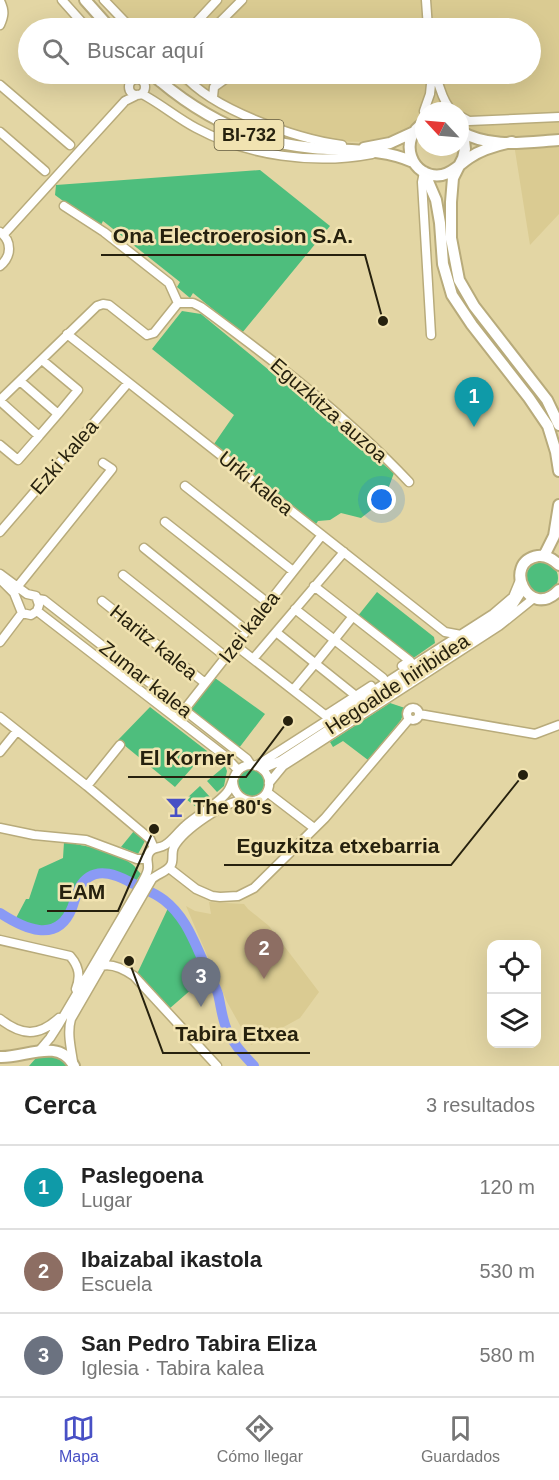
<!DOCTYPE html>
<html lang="es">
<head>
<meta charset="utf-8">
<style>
  :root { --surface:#fff; --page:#f6f6f6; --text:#222; --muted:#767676; --line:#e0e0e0; --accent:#4850c5 }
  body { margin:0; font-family:Helvetica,sans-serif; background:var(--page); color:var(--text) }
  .controls { position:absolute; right:18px; bottom:18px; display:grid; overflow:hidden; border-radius:12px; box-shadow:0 6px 24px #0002 }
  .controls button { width:54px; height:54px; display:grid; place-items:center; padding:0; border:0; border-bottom:2px solid var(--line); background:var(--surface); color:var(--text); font:30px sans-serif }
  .compass { position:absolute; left:415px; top:102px; width:54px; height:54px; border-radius:50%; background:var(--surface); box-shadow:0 6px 24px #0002; rotate:296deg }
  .you { position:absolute; left:382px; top:500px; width:21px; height:21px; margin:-15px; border:4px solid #fff; border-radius:50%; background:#1a73e8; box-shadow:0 0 0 9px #1a73e833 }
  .badge { display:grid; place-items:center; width:39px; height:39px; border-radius:50%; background:var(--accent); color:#fff; font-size:20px; font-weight:700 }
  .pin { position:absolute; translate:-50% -50px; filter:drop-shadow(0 2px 3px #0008) }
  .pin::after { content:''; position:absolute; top:32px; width:21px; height:18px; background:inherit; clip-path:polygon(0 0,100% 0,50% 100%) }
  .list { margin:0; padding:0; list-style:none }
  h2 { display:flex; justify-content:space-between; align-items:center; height:78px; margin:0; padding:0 24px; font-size:26px }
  h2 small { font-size:20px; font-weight:400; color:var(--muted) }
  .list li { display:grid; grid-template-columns:39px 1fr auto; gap:18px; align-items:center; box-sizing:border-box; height:84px; padding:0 24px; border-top:2px solid var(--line) }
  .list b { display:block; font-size:22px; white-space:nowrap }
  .list p { margin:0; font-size:20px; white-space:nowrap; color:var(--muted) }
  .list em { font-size:20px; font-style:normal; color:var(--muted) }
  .icon { flex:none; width:33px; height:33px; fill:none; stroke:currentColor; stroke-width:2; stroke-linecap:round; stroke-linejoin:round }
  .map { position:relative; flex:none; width:559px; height:1066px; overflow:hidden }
  .search { position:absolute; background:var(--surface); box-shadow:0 6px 24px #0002; left:18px; right:18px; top:18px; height:66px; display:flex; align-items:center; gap:15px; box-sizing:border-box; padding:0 21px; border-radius:33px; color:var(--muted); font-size:22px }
  .sheet { height:330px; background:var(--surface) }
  nav { display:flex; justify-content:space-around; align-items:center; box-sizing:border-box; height:84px; border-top:2px solid var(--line); background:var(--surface); font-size:16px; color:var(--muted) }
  nav a { display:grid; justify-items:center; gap:3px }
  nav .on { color:var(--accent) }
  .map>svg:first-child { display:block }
</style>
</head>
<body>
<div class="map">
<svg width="559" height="1066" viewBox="0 0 559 1066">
  <rect width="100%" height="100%" fill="#e3d6a4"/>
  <path fill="#dacb92" d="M97 0H559V214L530 245 513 138 478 136 460 123V111H424V117L419 118 403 133 378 142 304 141 236 116 206 101 169 74H530V28H123Z
    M209 902 244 904 248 909 269 926 319 992 300 1018 251 1045 227 1002 186 906 195 911 211 914Z"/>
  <path fill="#4ebe7d" d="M260 170 330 226 242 333 193 293 190 298 177 287 180 282 103 221 101 225 97 226 55 195 56 185Z
    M182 311 201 314 394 473 384 500 361 518 341 513 330 520 318 521 316 524 214 444 234 415 152 349Z
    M526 578a16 16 0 1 1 32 0a16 16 0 1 1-32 0Z
    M377 592 434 637 435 643 412 659 357 617Z
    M215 678 265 714 239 748 191 709Z
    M390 703 405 708 401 720 368 760 343 741 333 747 330 742Z
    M150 707 207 751 175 787 118 740Z
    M225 766 227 771 224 786 217 792 207 781Z
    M237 783a14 14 0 1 1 28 0a14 14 0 1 1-28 0Z
    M200 786 210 797 196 807 186 799Z
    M134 831 145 841 138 854 121 847Z
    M64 842C86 846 113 850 132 864 136 867 137 870 141 874L136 881 112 871H92C70 884 77 899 64 915 52 930 30 930 16 918L26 899H29L39 869 63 858Z
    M169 906 184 922 206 977 198 978 189 983 193 988 169 1009 137 974Z
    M42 1055 57 1056 68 1066H29L36 1058Z"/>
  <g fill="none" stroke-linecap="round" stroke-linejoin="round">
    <path stroke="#8a9af5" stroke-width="10" d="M0 913C23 928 57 945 72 908 76 897 78 884 89 877 101 869 116 875 128 881 139 887 154 892 164 900 186 917 194 942 205 965 209 975 215 984 218 994 221 1006 222 1019 227 1030 233 1044 243 1054 254 1066"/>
    <defs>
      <path id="minor" d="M62 0 87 28
        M104 0 131 28
        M426 0 428 28
        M0 1C5 11 4 16 0 25
        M216 26 242 0
        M191 28 217 0
        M183 74C211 109 297 139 342 145
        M433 74C442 85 439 97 452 111
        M129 87a8 8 0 1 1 16 0a8 8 0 1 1-16 0Z
        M0 85 70 145
        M142 94C161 104 177 118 196 128 248 156 314 165 372 154
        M213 97 214 87 228 77 229 74
        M424 111 430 94 432 74
        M460 116 469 121 559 117
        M0 132 45 171
        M424 172 422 182 431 335
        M0 232C12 241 12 256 0 266
        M4 234 125 101 137 95
        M178 303H193L201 307C274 361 347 416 409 482
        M67 334 445 632 461 635
        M42 360 78 390 58 414
        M0 400 97 306 103 304 109 305 147 335 154 333 178 303 169 283 104 232 64 206
        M0 401 39 436 58 414 20 381
        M0 445 18 460 39 436
        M185 486 293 571
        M165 522 268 603
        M0 532 128 383
        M144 548 246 630
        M0 574 27 594 36 596 39 605 37 611
        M123 575 226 657
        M0 579 14 593 22 613 31 615 37 611
        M18 586 112 469 103 463
        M314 586 410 661 402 666
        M38 599 44 600 247 759 251 765
        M102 601 205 683
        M295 609 383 678
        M37 611 225 756 238 770
        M276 632 356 696
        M334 640 350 620
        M0 642 22 613
        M235 645 330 719
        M253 659 344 552
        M315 664 332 643
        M293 690 313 666
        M407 714a6 6 0 1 1 12 0a6 6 0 1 1-12 0Z
        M419 714 535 734 559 725
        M326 715 371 686
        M0 717 87 786 150 839 154 848
        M177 719 322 535
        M0 752 17 731
        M256 766 493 614 513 597 520 580
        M262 769 280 761 486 627 513 605 520 594
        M269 783 283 766 499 626 534 598
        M87 786 120 745
        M267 792 314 828
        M0 828 34 835 86 840 137 859H147
        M169 868 196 889 212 896 220 897 238 896 254 888 325 818 409 719
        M0 940 70 956C79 966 81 976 76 989
        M101 966C112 963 124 969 134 976L217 1066
        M0 1019C22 1036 38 1037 59 1018
        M39 1051 50 1038 59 1024 142 883C144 878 149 872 148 866 148 861 146 858 149 853 153 846 159 849 165 845 172 841 178 832 185 826 197 815 219 804 228 791 233 784 233 773 241 768 254 759 271 771 269 786 265 808 234 805 233 781
        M73 1062C71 1048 67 1033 71 1019L152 879C157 874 167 872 171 865 174 860 171 853 174 847 183 830 225 801 244 800"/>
      <path id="major" d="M85 0 110 28
        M160 81C204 118 255 143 313 148 346 151 383 148 413 162
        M424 123C397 138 411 180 442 175 453 173 460 164 469 158 482 149 497 145 512 142
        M460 131 464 140 465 149 463 158 453 178 451 202V238L459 280 474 306 547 400 559 425
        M460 131C489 149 527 142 559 140
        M364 148 390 143 414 132
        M424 172 436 200 440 223 443 264 452 295 472 325 529 398 548 426 556 452 559 471
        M544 556 554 536 559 505
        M559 565C553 559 547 555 538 556 501 562 529 622 559 590
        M0 1057C25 1058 59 1037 74 1066"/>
    </defs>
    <use href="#minor" stroke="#b8ab7b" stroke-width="11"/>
    <use href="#major" stroke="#b8ab7b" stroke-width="14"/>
    <use href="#minor" stroke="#fff" stroke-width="8"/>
    <use href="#major" stroke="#fff" stroke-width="10"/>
    <defs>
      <path id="major-bridge" d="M152 74 160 81"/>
    </defs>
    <use href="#major-bridge" stroke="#b8ab7b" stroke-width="14" stroke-linecap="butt"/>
    <use href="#major-bridge" stroke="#fff" stroke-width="10"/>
  </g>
  <defs>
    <symbol id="bar-bare" viewBox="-9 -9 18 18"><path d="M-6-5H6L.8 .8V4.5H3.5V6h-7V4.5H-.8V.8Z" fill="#4850c5" stroke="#f1e3b1" stroke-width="2.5" paint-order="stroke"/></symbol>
  </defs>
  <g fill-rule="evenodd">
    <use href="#bar-bare" x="161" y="792" width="30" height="30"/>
  </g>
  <g text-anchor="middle" stroke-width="5" stroke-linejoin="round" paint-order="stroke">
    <rect fill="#f1e3b1" stroke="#635b3f" stroke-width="1.5" x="214.5" y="120" width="69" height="30" rx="4.5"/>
    <g font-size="18" font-weight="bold" fill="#26210e">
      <text x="249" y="141">BI-732</text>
    </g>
    <g font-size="20" fill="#26210e" stroke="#f1e3b1">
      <text transform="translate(329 410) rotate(41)" y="7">Eguzkitza auzoa</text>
      <text transform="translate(64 457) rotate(-49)" y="7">Ezki kalea</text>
      <text transform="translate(256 483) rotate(39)" y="7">Urki kalea</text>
      <text transform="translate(249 627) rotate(-52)" y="7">Izei kalea</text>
      <text transform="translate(154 642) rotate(39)" y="7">Haritz kalea</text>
      <text transform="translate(146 679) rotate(38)" y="7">Zumar kalea</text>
      <text transform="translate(397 684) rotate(-33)" y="7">Hegoalde hiribidea</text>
    </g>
    <g font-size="20" font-weight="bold" fill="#26210e" stroke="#f1e3b1" text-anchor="start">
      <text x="193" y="814">The 80's</text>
    </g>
  </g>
  <path fill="none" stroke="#26210e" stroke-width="2" d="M383 321L365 255H101M288 721L246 777H128M523 775L451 865H224M154 829L118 911H47M129 961L163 1053H310"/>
  <g fill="#26210e" stroke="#f1e3b1" stroke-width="2">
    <circle cx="383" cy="321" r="6"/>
    <circle cx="288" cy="721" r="6"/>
    <circle cx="523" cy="775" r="6"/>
    <circle cx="154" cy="829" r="6"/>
    <circle cx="129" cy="961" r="6"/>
  </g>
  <g font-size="21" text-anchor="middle" font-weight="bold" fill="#26210e" stroke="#f1e3b1" stroke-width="5" stroke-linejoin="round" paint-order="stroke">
    <text x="233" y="243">Ona Electroerosion S.A.</text>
    <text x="187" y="765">El Korner</text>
    <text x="338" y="853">Eguzkitza etxebarria</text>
    <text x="82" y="899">EAM</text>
    <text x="237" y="1041">Tabira Etxea</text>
  </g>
</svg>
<div class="controls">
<button><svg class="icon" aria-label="locate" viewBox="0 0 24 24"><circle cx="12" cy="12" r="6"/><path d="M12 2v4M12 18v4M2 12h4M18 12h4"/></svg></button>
<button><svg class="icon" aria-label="layers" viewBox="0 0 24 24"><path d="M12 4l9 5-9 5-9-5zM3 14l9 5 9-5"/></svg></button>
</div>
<svg class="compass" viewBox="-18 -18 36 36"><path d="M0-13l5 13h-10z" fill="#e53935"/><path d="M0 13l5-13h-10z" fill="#767676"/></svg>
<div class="you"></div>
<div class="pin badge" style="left:474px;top:427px;background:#0f9aa8">1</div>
<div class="pin badge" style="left:264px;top:979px;background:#8d6e63">2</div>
<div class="pin badge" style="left:201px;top:1007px;background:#6b7280">3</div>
<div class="search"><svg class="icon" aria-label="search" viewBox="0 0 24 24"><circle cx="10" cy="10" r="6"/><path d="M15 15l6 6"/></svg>Buscar aquí</div>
</div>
<section class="sheet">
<h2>Cerca<small>3 resultados</small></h2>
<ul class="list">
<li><span class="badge" style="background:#0f9aa8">1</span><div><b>Paslegoena</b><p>Lugar</p></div><em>120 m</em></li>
<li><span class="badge" style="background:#8d6e63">2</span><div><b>Ibaizabal ikastola</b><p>Escuela</p></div><em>530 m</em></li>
<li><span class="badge" style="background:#6b7280">3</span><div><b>San Pedro Tabira Eliza</b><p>Iglesia · Tabira kalea</p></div><em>580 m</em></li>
</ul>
</section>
<nav>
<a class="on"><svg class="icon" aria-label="map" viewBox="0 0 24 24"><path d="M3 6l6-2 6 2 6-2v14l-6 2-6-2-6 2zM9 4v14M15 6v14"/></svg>Mapa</a>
<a><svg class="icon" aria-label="directions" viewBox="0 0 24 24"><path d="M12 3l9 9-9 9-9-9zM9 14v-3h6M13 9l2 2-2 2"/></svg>Cómo llegar</a>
<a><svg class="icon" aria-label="saved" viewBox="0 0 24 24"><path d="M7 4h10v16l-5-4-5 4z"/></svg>Guardados</a>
</nav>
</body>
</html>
